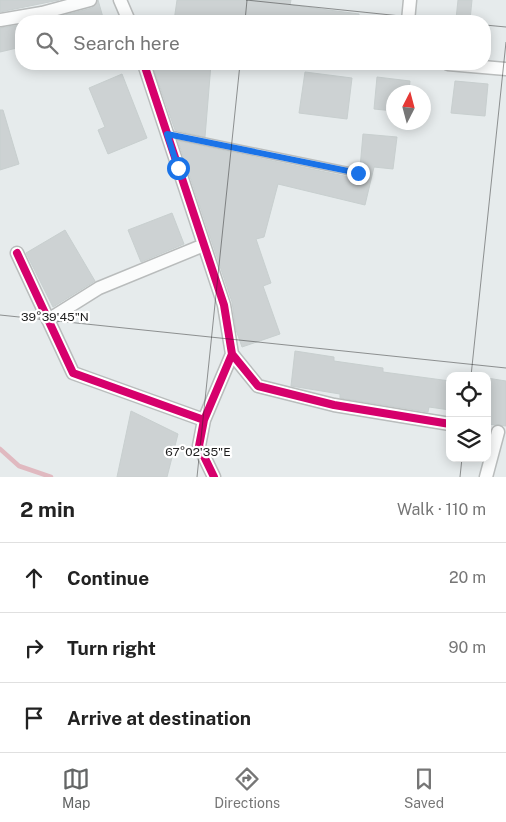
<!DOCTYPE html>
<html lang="en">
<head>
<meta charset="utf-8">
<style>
  :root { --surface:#fff; --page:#f6f6f6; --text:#222; --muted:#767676; --line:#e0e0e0; --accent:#646666 }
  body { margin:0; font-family:"Public Sans",sans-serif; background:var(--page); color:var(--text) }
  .controls { position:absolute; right:15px; bottom:15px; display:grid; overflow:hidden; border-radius:10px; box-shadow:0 2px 12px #0003 }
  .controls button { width:45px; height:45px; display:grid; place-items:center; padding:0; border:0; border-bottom:1px solid var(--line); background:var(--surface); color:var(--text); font:25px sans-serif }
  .compass { position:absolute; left:386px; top:85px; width:45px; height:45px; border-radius:50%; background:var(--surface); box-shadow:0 2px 12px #0003; rotate:6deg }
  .stop { position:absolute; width:15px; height:15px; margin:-11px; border:4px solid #1a73e8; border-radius:50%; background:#fff }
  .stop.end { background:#1a73e8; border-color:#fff; box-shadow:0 1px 5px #0008 }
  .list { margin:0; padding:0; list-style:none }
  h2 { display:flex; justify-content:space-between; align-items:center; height:65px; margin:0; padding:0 20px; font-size:21px }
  h2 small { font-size:16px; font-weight:400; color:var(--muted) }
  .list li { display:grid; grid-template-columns:32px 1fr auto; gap:15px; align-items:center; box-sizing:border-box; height:70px; padding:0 20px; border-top:1px solid var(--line) }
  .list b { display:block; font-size:19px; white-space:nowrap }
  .list em { font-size:16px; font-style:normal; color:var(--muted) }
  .icon { flex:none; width:28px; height:28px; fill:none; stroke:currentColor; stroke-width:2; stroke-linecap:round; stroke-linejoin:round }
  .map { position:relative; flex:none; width:506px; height:477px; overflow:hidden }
  .search { position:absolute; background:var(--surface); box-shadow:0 2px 12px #0003; left:15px; right:15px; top:15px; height:55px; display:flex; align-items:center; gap:12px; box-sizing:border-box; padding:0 18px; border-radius:20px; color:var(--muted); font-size:19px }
  .sheet { height:275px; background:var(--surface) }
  nav { display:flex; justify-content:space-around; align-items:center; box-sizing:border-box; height:70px; border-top:1px solid var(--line); background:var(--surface); font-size:14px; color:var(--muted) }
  nav a { display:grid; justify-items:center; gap:2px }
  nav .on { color:var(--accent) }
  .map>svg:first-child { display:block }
</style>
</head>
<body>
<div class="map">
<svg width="506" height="477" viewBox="0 0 506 477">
  <rect width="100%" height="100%" fill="#e6ebec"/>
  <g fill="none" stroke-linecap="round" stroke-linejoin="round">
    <path stroke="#e0b9c0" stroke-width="4.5" d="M0 449 19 466 51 477"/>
  </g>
  <path fill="#cdd2d3" stroke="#c8cfcf" d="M0 0H59L0 12Z
    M98 0 104 21H42L92 8Z
    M177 0H291L290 5 359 14V21H174Z
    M458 0H472L470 20 456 19Z
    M21 25V47L0 52V28Z
    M152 64H211L205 137 175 130Z
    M305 72 352 78 347 119 299 113Z
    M122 74 147 138 108 154 98 130 105 127 89 88Z
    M377 77 410 81 409 92H394V111L374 109Z
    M455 81 488 84 485 116 451 113Z
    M0 110H3L19 164 0 170Z
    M363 134 397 137 393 169 374 167 365 205 278 184 264 237 256 239 271 283 263 286 280 334 242 347 236 330 232 302 178 141 359 179 363 174 360 168Z
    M172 213 184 244 141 262 128 230Z
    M65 230 95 281 53 307 26 253Z
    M295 351 334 357V361L383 368V372L450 381V410L429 407 428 412 340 398V394L291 386Z
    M487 378 506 381V426L487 424Z
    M131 411 178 434 167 477H117Z"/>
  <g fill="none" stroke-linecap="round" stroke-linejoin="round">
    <defs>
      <path id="service" d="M168 134 358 173"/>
      <path id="minor" d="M120 0 129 21
        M0 20 42 13 90 0
        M408 21 410 0
        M144 64 224 305 232 354 204 420 199 446 214 477
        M448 64 506 69
        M17 253 73 373 204 420
        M48 320 99 288 204 245
        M232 354 258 386 334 405 450 424
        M486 477 498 432"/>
    </defs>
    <use href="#service" stroke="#b9bcbc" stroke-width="9"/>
    <use href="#minor" stroke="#b9bcbc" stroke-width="15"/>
    <use href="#service" stroke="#fbfcfc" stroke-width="6"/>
    <use href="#minor" stroke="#fbfcfc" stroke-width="12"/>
    <defs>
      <path id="cycleway" d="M144 64 224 305 232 354 204 420 199 446 214 477
        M17 253 73 373 204 420
        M232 354 258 386 334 405 450 424"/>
    </defs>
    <use href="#cycleway" stroke="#fff" stroke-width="11"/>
    <use href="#cycleway" stroke="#d6006c" stroke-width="8"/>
  </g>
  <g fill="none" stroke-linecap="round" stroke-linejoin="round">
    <path stroke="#1a73e8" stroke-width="6" d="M178 168 167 134 358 173"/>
  </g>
  <path fill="none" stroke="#1e1e1e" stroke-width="1" stroke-opacity="0.45" d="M246 0 449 21M245 21 247 0M485 25 506 27M0 315 506 368M471 376 506 42M197 477 240 64M460 477 462 458"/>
  <g font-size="12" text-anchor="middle" fill="#1e1e1e" stroke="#fff" stroke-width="4.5" stroke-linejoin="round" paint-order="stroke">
    <text x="55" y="321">39°39'45"N</text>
    <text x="198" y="456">67°02'35"E</text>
  </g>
</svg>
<div class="controls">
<button><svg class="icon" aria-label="locate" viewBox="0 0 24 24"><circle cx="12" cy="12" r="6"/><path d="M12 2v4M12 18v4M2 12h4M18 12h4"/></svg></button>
<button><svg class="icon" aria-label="layers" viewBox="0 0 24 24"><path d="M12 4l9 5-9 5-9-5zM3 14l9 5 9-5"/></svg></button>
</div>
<svg class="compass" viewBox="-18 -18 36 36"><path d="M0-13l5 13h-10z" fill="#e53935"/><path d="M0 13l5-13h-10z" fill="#767676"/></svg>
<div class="stop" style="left:178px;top:168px"></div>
<div class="stop end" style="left:358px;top:173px"></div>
<div class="search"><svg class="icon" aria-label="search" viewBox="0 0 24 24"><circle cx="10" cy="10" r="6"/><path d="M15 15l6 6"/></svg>Search here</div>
</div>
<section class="sheet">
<h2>2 min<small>Walk · 110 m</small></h2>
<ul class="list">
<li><svg class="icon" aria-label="ahead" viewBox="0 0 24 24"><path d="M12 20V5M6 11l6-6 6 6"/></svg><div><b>Continue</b></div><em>20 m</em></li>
<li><svg class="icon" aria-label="right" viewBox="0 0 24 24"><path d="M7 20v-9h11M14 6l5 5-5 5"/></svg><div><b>Turn right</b></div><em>90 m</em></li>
<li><svg class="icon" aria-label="arrive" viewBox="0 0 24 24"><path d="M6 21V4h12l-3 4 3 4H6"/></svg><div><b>Arrive at destination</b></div></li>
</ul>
</section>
<nav>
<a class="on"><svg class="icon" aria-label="map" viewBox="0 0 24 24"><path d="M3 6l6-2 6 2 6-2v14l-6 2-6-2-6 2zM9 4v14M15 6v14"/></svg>Map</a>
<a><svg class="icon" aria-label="directions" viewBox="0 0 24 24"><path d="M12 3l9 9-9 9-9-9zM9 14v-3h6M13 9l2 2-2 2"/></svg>Directions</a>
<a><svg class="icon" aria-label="saved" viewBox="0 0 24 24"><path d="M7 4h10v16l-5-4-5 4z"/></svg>Saved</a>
</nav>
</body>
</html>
